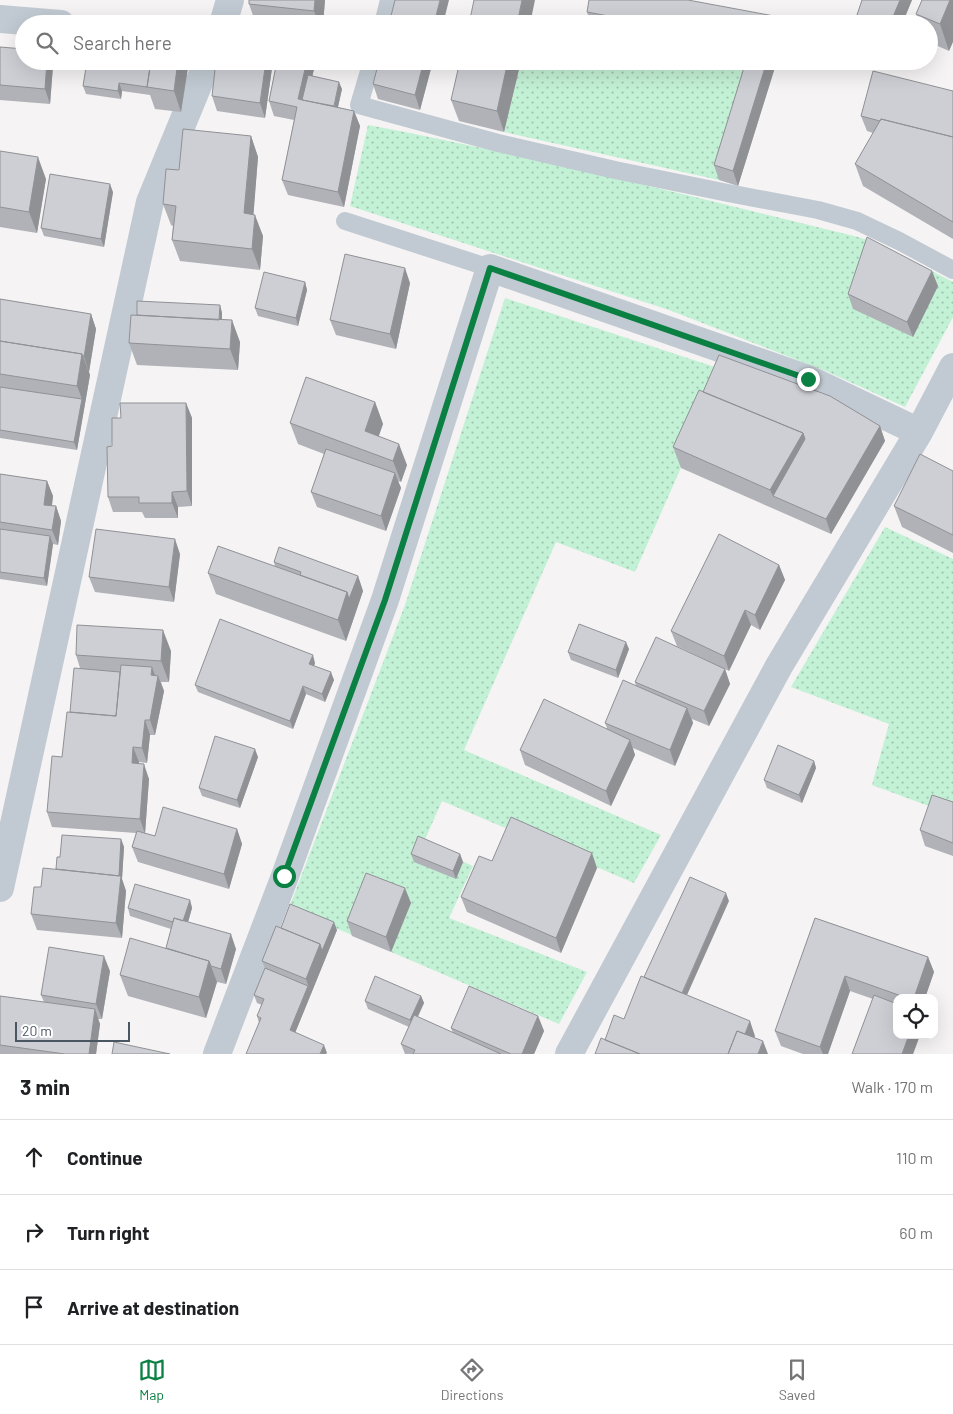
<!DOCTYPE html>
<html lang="en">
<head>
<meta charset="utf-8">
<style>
  :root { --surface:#fff; --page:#f2f2f2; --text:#202124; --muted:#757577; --line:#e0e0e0; --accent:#0b8043 }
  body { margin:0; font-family:Barlow,sans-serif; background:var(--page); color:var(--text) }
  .controls { position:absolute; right:15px; bottom:15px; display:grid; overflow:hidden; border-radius:10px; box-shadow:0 5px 20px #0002 }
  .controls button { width:45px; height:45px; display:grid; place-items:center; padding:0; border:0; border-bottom:1px solid var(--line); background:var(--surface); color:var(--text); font:25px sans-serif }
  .scale { position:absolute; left:15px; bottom:12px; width:115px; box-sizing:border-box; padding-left:5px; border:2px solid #4a5661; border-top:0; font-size:14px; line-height:18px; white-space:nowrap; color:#4a5661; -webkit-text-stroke:4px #fff; paint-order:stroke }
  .stop { position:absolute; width:15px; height:15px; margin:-11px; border:4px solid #0b8043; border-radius:50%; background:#fff }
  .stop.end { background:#0b8043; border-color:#fff; box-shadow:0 1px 5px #0008 }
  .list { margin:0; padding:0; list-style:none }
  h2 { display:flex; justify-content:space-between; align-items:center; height:65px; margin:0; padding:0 20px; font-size:21px }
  h2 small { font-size:16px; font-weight:400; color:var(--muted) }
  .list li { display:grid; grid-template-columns:32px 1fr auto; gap:15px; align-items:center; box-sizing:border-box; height:75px; padding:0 20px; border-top:1px solid var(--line) }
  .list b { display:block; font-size:19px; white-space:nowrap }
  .list em { font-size:16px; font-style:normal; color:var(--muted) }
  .icon { flex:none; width:28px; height:28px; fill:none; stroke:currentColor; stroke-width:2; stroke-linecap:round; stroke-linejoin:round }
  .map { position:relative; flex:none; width:953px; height:1054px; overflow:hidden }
  .search { position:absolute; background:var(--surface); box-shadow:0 5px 20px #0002; left:15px; right:15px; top:15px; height:55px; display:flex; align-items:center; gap:12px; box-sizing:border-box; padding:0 18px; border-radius:28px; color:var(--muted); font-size:19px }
  .sheet { height:290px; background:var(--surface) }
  nav { display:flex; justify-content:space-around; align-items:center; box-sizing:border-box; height:70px; border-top:1px solid var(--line); background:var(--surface); font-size:14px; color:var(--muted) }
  nav a { display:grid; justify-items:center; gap:2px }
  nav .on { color:var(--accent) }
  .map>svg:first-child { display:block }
</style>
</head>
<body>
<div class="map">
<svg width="953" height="1054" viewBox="0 0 953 1054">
  <defs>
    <pattern id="grass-dots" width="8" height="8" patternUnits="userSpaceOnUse" patternTransform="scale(1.25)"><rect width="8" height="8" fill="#c3f1d5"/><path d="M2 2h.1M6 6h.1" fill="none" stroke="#a0c6b0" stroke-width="1.8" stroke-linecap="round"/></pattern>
  </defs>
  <rect width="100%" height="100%" fill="#f5f3f3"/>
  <path fill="url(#grass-dots)" d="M532 16 572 24H530Z
    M521 61H757L719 180 504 132Z
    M368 125C532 156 695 197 858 237L880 244 953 282V317L905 407 828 372 669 310 350 206Z
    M505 298 724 370 635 572 556 542 464 750 661 835 634 883 442 801 423 844 473 866 449 918 587 972 559 1024 289 908 405 605Z
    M885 527 953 559V815L872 785 889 724 791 687Z"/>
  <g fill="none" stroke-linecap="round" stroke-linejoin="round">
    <path stroke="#c1cad2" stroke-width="18" d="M383 24 389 0
      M372 61 359 105 498 143 615 170 728 193 818 210 857 221 899 241 953 270
      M345 221 490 268"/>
    <path stroke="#c1cad2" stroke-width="28" d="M0 19 61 24
      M223 24 230 0
      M0 888 150 202 208 61
      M217 1054 285 876 385 600 490 268 808 379 919 432
      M569 1054 779 666 919 432 953 367"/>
  </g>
  <path fill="#b0b2b7" d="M249 0H325L323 24H256L249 4Z
    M862 0H912L902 24H860L857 15Z
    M953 0 949 51 929 42V24H920L916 14Z
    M587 12 777 24H591Z
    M0 47 53 66 50 104 0 100Z
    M189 61 181 112 155 109 150 95 122 91 121 99 86 94 83 86Z
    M273 61 265 118 217 111 212 96Z
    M277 61H316L312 76 342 89 338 107 354 111 360 126 344 207 288 195 282 180 294 120 274 116 269 101Z
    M433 61 420 110 378 99 373 84Z
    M521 61 504 132 459 121 451 100Z
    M746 61H775L776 64 738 186 719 180 714 165Z
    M953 91V239L863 186 855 164 873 133 867 131 861 116Z
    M251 136 258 157 253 214 263 236 260 270 180 261 172 240 173 226 171 225 163 204 179 170Z
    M0 151 46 179 37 233 0 227Z
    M113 192 104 247 44 236 41 228Z
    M305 282 307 290 298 326 258 316 255 308Z
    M410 283 396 349 336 335 330 320Z
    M938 286 913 337 853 309 848 294Z
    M0 299 91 314 96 329 89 372 90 375 77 450 0 438Z
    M220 305 222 313V320L240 342 238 370 137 365 129 343 137 315Z
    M703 392 880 426 885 441 831 534 681 468 673 447Z
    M375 402 383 424 378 436 407 465 401 482 398 481 401 488 386 531 317 507 311 492 324 454 298 444 290 423Z
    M186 403 192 418V506L178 507V518H145L142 512H113L108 497 112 446 121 418Z
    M953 471V553L902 527 894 506Z
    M0 474 47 481 53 496 52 506H56L61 521 58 545 53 544 47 586 0 579Z
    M180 554 174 602 95 592 89 577Z
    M274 562 358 576 363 591 346 641 216 594 208 573 275 567Z
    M779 565 785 580 760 630 751 625 729 671 725 669 730 684 709 726 692 719 693 723 675 766 633 748 635 755 611 806 525 765 520 750 607 728 605 723 636 686 635 682 708 661 677 646 671 631Z
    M629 649 618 678 571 660 568 652Z
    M171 651 169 682H161L164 691 155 735H150L147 763 139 762V763L149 779 145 833 155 836 237 829 242 844 229 889 138 862 132 847 136 833 52 827 47 812 62 757 70 712 80 668 76 655Z
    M315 663 314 666 334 680 325 702 306 694 293 729 198 692 195 685Z
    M258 757 240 808 202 796 199 788Z
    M814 761 816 768 802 803 767 788 764 780Z
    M953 802V856L925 846 920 830Z
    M121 839 124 847 122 879 126 891 122 938 37 930 31 914 41 887 56 869 60 857Z
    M411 854H460L463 862 456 879 414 862Z
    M492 861 597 868 561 953 467 912 461 897Z
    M190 900 192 908 188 922 236 949 226 984 217 982 206 1018 128 996 120 975 166 948 171 929 130 916 128 908Z
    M411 903 391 952 352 936 347 921Z
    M815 918 928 957 934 972 925 998H897V1035H920L913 1054H852L873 999 850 991 828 1054H803L781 1046 775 1031Z
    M281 928 337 930 295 1033 327 1053 259 1023 257 1016 262 1005 257 1003 254 995 265 968 262 961Z
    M110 971 102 1019H98L100 1024 96 1054H0V996L44 1002 41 995Z
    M421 996 424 1003 418 1017 453 1033 451 1028 538 1016 544 1031 534 1054H405L401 1044 409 1027 368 1009 365 1001Z"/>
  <path fill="#909195" d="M315 0H325L323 24H319L314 11Z
    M440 0H449L443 24H434Z
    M522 0H535L530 24H517Z
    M900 0H912L902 24H890Z
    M950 0H953V42L949 51 940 24Z
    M774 16 777 24H772Z
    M47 61H51L53 66 50 104 45 89Z
    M178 61H189L181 112 174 91Z
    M266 61H273L265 118 260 103Z
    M307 61H316L305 107 298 99Z
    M424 61H433L420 110 415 95Z
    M508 61H521L504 132 497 111Z
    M767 61H775L776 64 738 186 733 171Z
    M339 82 342 89 335 120 333 113Z
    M119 83 122 91 121 99 118 91Z
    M354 111 360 126 344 207 338 192Z
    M251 136 258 157 252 234 244 213Z
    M38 157 46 179 37 233 29 212Z
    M110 184 113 192 104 247 101 239Z
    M255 215 263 236 260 270 252 249Z
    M405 268 410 283 396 349 390 334Z
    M932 271 938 286 913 337 907 322Z
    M305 282 307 290 298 326 296 318Z
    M220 305 222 313 221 340 219 332Z
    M91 314 96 329 89 372 84 357Z
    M232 320 240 342 238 370 230 349Z
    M82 354 90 375 77 450 74 442 82 399 77 386Z
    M375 402 383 424 373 453 365 431Z
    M186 403 192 418V506L187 491Z
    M880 426 885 441 831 534 826 519Z
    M803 433 811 454 773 496 770 490Z
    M399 444 407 465 401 482 393 461Z
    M395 473 401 488 386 531 381 516Z
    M47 481 53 496 50 520 44 505Z
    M172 492 178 507V518L172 503Z
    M56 506 61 521 58 545 52 530Z
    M50 536 53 544 47 586 44 578Z
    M175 539 180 554 174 602 169 587Z
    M779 565 785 580 760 630 755 615Z
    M358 576 363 591 346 641 338 620 347 592Z
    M745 610 751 625 729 671 724 656Z
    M163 630 171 651 169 682 161 661Z
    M626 642 629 649 618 678 616 670Z
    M313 655 315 663 312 672 309 664Z
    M152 667 157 681 158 676 164 691 155 735 150 720Z
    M725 669 730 684 709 726 704 711Z
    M331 672 334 680 325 702 322 694Z
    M303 686 306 694 293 729 290 721Z
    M687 708 693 723 675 766 670 750Z
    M145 720 150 735 147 763 142 748Z
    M630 740 635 755 611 806 606 791Z
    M133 747 139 762 138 778 132 763Z
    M255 749 258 757 240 808 237 800Z
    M814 761 816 768 802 803 799 795Z
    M144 764 149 779 145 834 140 819Z
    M237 829 242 844 229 889 224 874Z
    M121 839 124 847 122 879 126 891 122 938 116 923Z
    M592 853 597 868 561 953 556 938Z
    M460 854 463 862 456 879 453 871Z
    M405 888 411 903 391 952 386 937Z
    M726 893 729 901 683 1004 681 996Z
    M190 900 192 908 185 933 182 925Z
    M334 922 337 930 311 994 306 979 320 944Z
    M231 934 236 949 226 984 221 969Z
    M104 956 110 971 102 1019 96 1004Z
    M928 957 934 972 925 998H914Z
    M209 961 217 982 206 1018 199 997Z
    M845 976 850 991 828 1054H823L820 1047Z
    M308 986 311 994 293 1038 290 1030Z
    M421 996 424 1003 412 1028 410 1020Z
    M95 1009 100 1024 96 1054H89Z
    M538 1016 544 1031 534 1054H522Z
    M750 1021 755 1036 748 1054H737Z
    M909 1035H920L913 1054H902Z
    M763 1041 768 1054H758Z
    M324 1045 327 1053 326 1054H320Z"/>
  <path fill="#cdcfd5" stroke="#909195" d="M249 0H315L314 11 249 4Z
    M395 0H440L434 24H389Z
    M474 0H522L517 24H469Z
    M589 0H688L774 16 772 24H650L587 12Z
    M862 0H900L890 24H877L857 15Z
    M922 0H950L940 24 916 14Z
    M0 47 24 49V61H47L45 89 0 85Z
    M87 61H151L147 87 119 83 118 91 83 86Z
    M151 61H178L174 91 147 87Z
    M216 61H266L260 103 212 96Z
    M277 61H307L298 99 354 111 338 192 282 180 297 107 269 101Z
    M379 61H424L415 95 373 84Z
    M460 61H508L497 111 451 100Z
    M746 61H767L733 171 714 165Z
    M873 71 953 91V137L881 119 880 121 861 116Z
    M308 75 339 82 334 106 302 100Z
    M881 119 953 137V222L855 164Z
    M183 129 251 136 244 213 255 215 252 249 172 240 176 206 163 204 166 169 179 170Z
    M0 151 38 157 29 212 0 207Z
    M50 174 110 184 101 239 41 228Z
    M867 237 932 271 907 322 848 294Z
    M345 254 405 268 390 334 330 320Z
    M264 272 305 282 296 318 255 308Z
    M0 299 91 314 84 357 82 354 0 341Z
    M137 301 220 305 219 320 137 315Z
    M131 315 232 320 230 349 129 343Z
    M0 341 82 354 77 386 0 374Z
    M719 355 830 396 880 426 826 519 773 496 805 439 803 433 703 392Z
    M306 377 375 402 365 431 399 444 393 461 290 423Z
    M0 387 82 399 74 442 0 430Z
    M699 390 803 433 770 490 673 447Z
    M120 403H186L187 491 172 492V503H139V497H108L107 447 112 446V418H121Z
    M326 449 395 473 381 516 311 492Z
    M920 454 953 471V535L894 506Z
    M0 474 47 481 44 505 56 506 52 530 0 522Z
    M0 529 50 536 44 578 0 572Z
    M96 529 175 539 169 587 89 577Z
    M719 534 779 565 755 615 745 610 724 656 671 631Z
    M218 546 347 592 338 620 208 573Z
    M279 547 358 576 349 599 347 592 300 575 301 572 274 562Z
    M220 619 313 655 309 664 331 672 322 694 303 686 290 721 195 685Z
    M579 624 626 642 616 670 568 652Z
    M77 625 163 630 161 661 76 655Z
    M656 637 725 669 704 711 635 682Z
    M121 665 152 667 151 675 158 676 150 720H145L142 748 133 747 132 763 144 764 140 819 47 812 52 756 62 757 67 712 116 716Z
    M74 668 120 672 116 716 70 712Z
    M623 680 687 708 670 750 605 723Z
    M544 699 630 740 606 791 520 750Z
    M215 736 255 749 237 800 199 788Z
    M778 745 814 761 799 795 764 780Z
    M932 795 953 802V843L920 830Z
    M163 807 237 829 224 874 132 847 137 831 155 836Z
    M511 817 592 853 556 938 461 897 479 856 492 861Z
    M62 835 121 839 119 876 56 869 57 857H60Z
    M418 836 460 854 453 871 411 854Z
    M43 868 121 876 116 923 31 914 34 887H41Z
    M366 873 405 888 386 937 347 921Z
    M690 877 726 893 682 993 644 977Z
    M135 884 190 900 183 921 174 918 173 922 128 908Z
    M290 904 334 922 322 951 320 944 281 928Z
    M174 918 231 934 221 969 211 966 209 961 166 948Z
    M815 918 928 957 914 998H907L845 976 820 1047 775 1031Z
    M276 926 320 944 306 979 262 961Z
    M130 938 209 961 199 997 120 975Z
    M49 947 104 956 96 1004 41 995Z
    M265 968 308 986 290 1030 324 1045 320 1054H246L261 1018 257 1016 264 999 254 995Z
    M375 976 421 996 410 1020 365 1001Z
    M641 976 750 1021 745 1034 737 1031 728 1054H640L605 1040 614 1015 624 1019Z
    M469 986 538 1016 522 1054H511L451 1028Z
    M874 995 897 1004V1035H909L902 1054H852Z
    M0 996 95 1009 89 1054H65L0 1045Z
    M414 1015 501 1054H413L415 1050 401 1044Z
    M737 1031 763 1041 758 1054H728Z
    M601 1038 640 1054H595Z
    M114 1042 170 1054H112Z"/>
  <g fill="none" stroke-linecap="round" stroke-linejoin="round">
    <path stroke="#0b8043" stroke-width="6" d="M284 876 385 600 490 268 808 379"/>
  </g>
</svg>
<div class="controls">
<button><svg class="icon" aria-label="locate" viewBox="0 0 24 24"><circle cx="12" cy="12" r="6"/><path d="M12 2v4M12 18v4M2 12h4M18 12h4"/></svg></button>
</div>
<div class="scale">20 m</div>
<div class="stop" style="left:284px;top:876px"></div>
<div class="stop end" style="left:808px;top:379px"></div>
<div class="search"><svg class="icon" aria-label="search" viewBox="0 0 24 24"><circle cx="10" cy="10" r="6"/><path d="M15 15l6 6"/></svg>Search here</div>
</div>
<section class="sheet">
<h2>3 min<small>Walk · 170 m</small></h2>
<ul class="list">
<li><svg class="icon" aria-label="ahead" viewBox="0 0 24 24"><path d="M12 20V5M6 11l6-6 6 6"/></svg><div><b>Continue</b></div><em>110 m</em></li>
<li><svg class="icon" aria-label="right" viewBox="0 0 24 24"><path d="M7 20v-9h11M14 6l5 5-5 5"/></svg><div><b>Turn right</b></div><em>60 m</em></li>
<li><svg class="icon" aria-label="arrive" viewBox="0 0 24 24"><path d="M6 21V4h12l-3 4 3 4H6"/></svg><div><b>Arrive at destination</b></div></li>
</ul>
</section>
<nav>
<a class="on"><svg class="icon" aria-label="map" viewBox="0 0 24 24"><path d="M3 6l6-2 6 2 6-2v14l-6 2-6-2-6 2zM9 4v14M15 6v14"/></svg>Map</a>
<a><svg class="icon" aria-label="directions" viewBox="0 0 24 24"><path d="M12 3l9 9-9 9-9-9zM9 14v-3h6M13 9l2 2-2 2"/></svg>Directions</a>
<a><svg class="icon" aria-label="saved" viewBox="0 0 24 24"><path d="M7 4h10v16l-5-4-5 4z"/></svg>Saved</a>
</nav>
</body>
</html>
